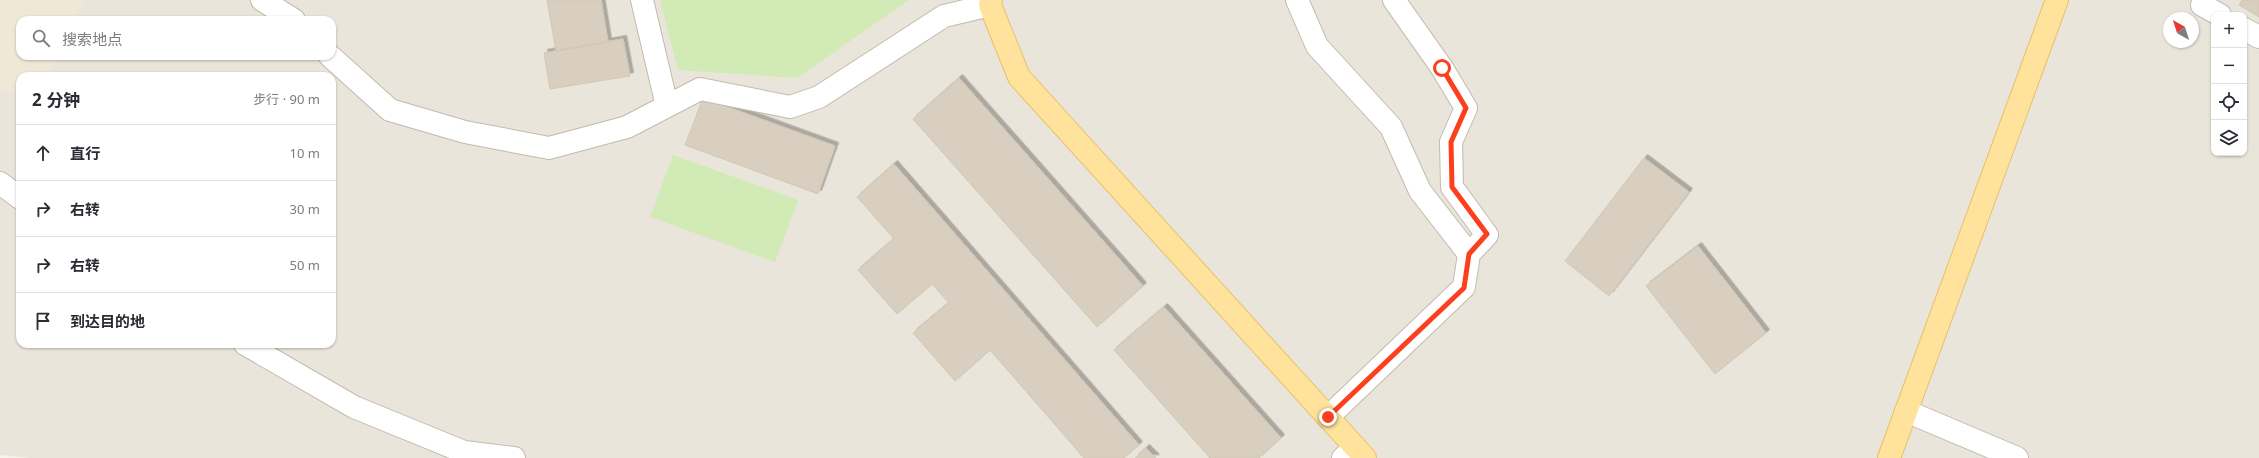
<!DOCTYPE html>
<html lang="zh">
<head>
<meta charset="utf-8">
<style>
  :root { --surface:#fff; --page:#f2f2f3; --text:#2b2b33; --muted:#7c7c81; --line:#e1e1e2 }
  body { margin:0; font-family:"Noto Sans","Noto Sans SC",sans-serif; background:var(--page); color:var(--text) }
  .controls { position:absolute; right:12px; top:12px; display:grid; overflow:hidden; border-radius:8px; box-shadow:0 1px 3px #0004 }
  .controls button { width:36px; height:36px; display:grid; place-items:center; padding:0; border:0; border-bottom:1px solid var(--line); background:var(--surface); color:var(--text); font:20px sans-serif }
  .compass { position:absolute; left:2163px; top:12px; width:36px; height:36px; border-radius:50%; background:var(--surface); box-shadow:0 1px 3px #0004; rotate:321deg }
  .stop { position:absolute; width:12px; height:12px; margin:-9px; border:3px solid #fc3f1d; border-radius:50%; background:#fff }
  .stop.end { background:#fc3f1d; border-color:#fff; box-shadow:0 1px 4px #0008 }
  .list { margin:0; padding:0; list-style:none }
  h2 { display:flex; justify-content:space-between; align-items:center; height:52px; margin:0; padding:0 16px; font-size:17px }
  h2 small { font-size:13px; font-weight:400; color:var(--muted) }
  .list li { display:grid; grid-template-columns:26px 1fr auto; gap:12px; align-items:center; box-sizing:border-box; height:56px; padding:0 16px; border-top:1px solid var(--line) }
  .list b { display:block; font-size:15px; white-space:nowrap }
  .list em { font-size:13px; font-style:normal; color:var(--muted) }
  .icon { flex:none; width:22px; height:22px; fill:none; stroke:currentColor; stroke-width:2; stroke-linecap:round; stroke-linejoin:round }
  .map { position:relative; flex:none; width:2259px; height:458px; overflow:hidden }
  .search { position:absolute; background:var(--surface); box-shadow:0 1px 3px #0004; left:16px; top:16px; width:320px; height:44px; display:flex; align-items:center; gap:10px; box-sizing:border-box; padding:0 14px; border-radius:12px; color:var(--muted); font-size:15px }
  .panel { position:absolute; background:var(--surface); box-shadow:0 1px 3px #0004; left:16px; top:72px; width:320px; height:276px; border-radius:12px }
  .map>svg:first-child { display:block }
</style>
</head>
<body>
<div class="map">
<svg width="2259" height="458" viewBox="0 0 2259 458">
  <defs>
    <filter id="shadow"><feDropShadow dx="3.5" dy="-3.5" stdDeviation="0" flood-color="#0004"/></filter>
  </defs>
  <rect width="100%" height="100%" fill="#f6f3ec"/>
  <path fill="#eae5da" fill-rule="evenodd" d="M0 0H2259V458H30L0 455ZM2214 15H2244V153H2214ZM2169 18H2193V42H2169ZM20 20H332V56H20ZM20 76H332V344H20Z"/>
  <path fill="#efe8d6" d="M0 0H84L74 20H20V56H57L47 76H20V94L0 90Z"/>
  <path fill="#d2eab5" d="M660 0H909L797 78 678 70Z
    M673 155 798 200 775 262 650 217Z"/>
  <path fill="#d8cfc1" stroke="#d3c7b4" filter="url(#shadow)" d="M547 0H601L608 42 556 51Z
    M2242 0H2259V17L2239 5Z
    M623 39 630 76 550 89 544 53Z
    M959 78 1143 286 1097 327 913 119Z
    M703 98 835 146 818 194 685 145Z
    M1644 158 1689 192 1609 296 1565 261Z
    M894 164 1139 445 1124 458H1084L990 350 955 381 913 333 949 303 932 284 897 314 858 270 894 239 857 197Z
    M1698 246 1766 333 1715 374 1646 286Z
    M1164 307 1281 438 1259 458H1210L1114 350Z
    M1146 448 1156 458H1135Z"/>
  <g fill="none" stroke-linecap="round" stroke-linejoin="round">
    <defs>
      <path id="minor" d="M262 0 294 20
        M642 0 667 106
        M1297 0 1317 46 1391 127 1420 191 1469 254 1464 287 1328 417
        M1394 0 1442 68 1466 108 1451 142 1452 187 1487 235 1469 254
        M2202 5 2220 15
        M2244 29 2259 37
        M330 56 390 110 465 132 549 148 627 127 700 89 790 107 819 97 944 16 990 5
        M0 183 20 198
        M245 344 354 407 464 452 514 458
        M1906 411 2017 458
        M1343 458 1355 447"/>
      <path id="major" d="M991 0 990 5 1019 77 1365 458
        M1889 458 2057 0"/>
    </defs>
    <use href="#minor" stroke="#c2bbae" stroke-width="24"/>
    <use href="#major" stroke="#e6c16a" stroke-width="24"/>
    <use href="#minor" stroke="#fff" stroke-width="22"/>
    <use href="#major" stroke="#ffe39c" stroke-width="22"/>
  </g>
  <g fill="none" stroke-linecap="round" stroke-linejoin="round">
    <path stroke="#fc3f1d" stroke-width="5" d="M1328 417 1464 288 1469 254 1487 234 1452 187 1451 142 1466 108 1442 68"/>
  </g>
</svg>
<div class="controls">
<button>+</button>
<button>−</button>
<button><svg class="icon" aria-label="locate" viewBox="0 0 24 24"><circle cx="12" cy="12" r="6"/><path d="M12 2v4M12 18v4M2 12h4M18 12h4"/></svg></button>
<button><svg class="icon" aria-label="layers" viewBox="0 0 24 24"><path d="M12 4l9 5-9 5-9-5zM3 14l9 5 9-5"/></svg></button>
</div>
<svg class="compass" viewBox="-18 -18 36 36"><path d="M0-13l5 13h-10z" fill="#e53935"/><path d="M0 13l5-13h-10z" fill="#7c7c81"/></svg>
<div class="stop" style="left:1442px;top:68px"></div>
<div class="stop end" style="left:1328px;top:417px"></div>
<div class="search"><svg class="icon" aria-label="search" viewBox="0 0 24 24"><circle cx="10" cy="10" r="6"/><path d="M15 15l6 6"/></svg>搜索地点</div>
<section class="panel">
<h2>2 分钟<small>步行 · 90 m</small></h2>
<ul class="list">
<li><svg class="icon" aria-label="ahead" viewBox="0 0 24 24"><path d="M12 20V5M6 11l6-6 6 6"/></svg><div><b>直行</b></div><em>10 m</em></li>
<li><svg class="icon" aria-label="right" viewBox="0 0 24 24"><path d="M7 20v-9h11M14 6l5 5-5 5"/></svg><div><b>右转</b></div><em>30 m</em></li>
<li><svg class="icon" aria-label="right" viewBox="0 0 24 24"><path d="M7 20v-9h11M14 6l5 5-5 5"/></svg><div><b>右转</b></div><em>50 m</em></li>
<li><svg class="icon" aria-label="arrive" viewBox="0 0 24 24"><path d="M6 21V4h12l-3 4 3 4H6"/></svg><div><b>到达目的地</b></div></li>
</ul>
</section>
</div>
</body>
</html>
